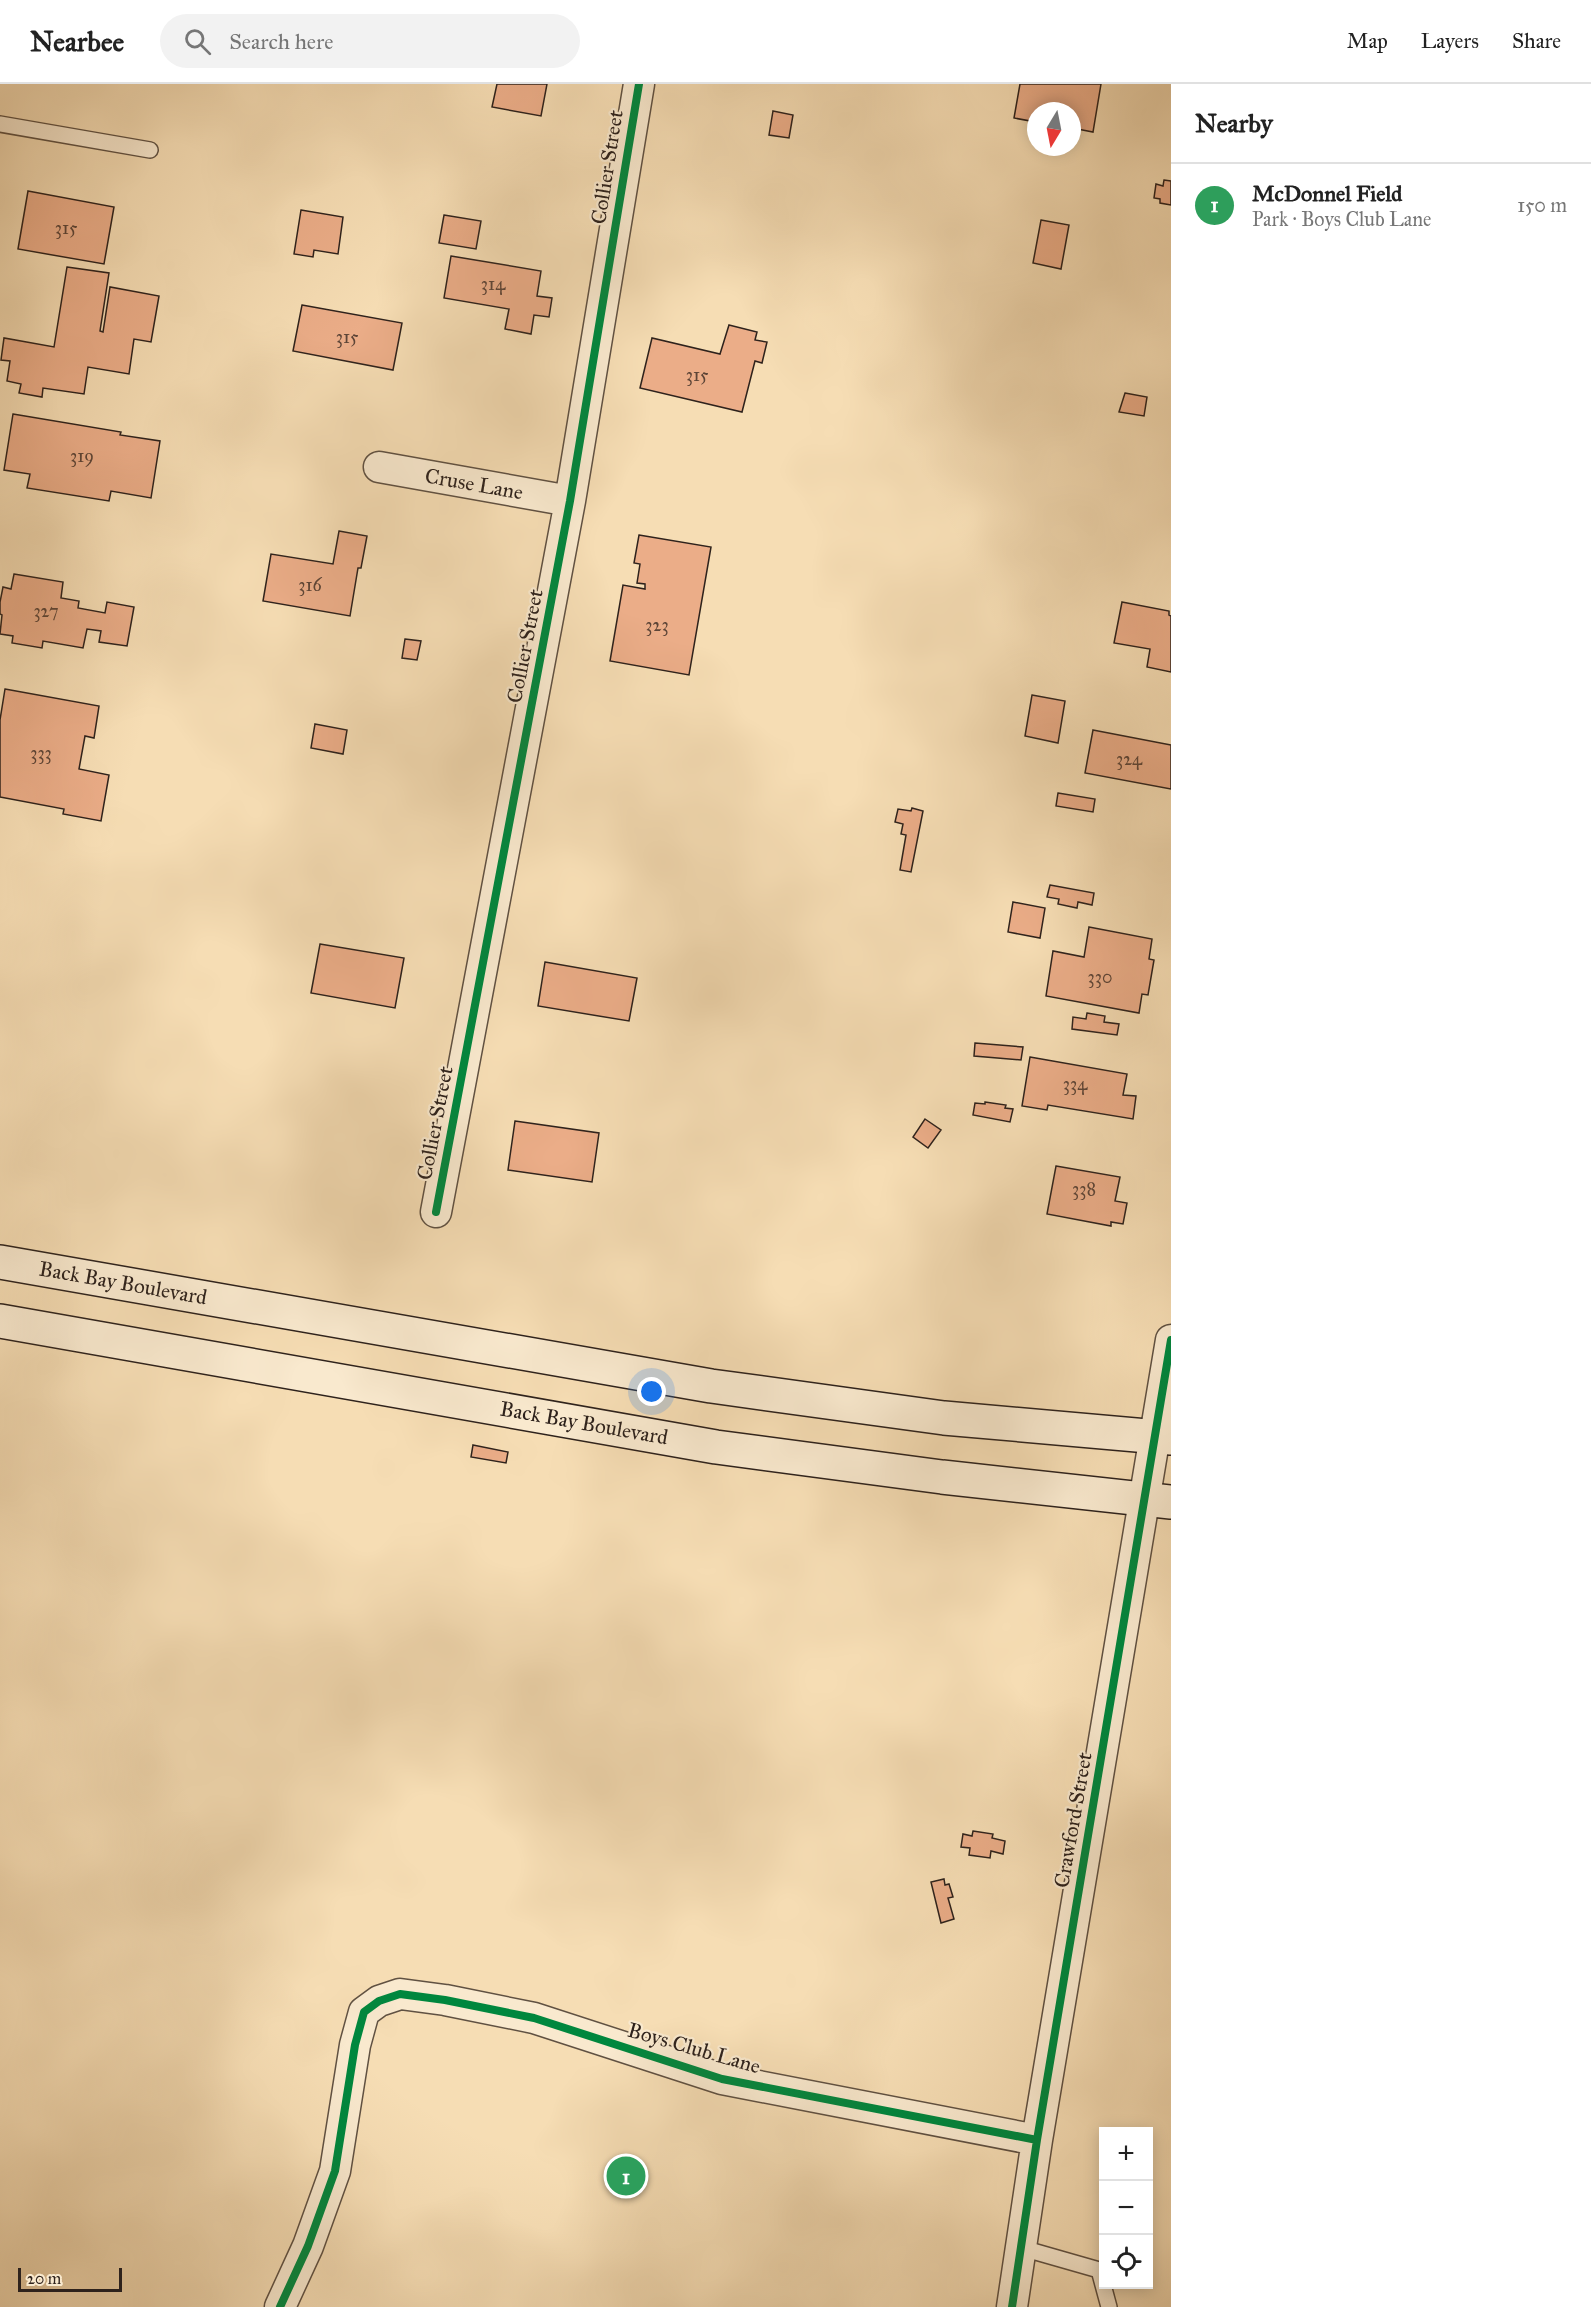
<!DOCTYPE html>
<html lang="en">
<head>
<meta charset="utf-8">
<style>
  :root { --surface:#fff; --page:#f2f2f2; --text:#222; --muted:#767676; --line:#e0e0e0; --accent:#1a73e8 }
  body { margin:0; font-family:"IM FELL Great Primer",serif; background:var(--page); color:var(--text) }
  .controls { position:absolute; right:18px; bottom:18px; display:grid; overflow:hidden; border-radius:0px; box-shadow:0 3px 15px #0003 }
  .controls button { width:54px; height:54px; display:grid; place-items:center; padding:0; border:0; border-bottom:2px solid var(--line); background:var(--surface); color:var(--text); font:30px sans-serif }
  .compass { position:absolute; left:1027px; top:18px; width:54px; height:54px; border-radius:50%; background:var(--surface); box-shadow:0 3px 15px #0003; rotate:190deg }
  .scale { position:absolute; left:18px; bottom:15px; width:104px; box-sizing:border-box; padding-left:6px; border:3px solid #2e221c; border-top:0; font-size:16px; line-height:21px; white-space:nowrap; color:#2e221c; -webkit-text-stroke:4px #f9e9ce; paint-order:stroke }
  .you { position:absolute; left:652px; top:1308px; width:21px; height:21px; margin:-15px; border:4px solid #fff; border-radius:50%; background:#1a73e8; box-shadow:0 0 0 9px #1a73e833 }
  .badge { display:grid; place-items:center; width:39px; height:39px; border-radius:50%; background:var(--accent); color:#fff; font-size:20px; font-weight:700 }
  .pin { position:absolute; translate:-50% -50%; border:3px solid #fff; box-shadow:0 2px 6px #0006 }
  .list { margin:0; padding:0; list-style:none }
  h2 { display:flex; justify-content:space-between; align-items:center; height:78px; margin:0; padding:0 24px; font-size:26px }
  h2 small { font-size:20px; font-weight:400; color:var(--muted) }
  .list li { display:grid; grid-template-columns:39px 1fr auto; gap:18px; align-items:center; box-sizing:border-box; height:84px; padding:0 24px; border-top:2px solid var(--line) }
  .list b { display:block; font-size:22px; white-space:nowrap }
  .list p { margin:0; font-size:20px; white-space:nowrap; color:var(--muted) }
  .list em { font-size:20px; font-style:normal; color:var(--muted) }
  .icon { flex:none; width:33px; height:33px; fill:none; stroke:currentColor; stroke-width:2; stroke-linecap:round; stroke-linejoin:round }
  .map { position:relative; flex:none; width:1171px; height:2223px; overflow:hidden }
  header { display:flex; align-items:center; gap:36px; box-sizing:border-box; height:84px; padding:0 30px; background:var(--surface); border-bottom:2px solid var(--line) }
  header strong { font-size:28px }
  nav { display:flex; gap:33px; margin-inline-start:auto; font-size:21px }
  .search { width:420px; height:54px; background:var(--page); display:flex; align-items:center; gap:15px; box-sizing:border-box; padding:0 21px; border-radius:33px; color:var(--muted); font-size:22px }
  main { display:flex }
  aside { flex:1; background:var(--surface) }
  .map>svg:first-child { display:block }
</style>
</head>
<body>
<header>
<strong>Nearbee</strong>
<div class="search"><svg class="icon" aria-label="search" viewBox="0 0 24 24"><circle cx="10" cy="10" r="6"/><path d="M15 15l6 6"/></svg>Search here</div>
<nav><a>Map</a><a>Layers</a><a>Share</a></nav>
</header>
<main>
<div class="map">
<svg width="1171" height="2223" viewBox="0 0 1171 2223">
  <rect width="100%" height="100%" fill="#f6ddb4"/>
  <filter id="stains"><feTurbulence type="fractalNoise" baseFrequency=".00333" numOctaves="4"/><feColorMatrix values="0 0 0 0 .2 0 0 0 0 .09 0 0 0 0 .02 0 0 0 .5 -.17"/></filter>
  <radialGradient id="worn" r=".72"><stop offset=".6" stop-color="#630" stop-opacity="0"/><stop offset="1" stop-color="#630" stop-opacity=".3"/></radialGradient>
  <path fill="#ebad88" stroke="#2e221c" stroke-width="1.5" d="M497 0H547L541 32 492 23Z
    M1020 0H1101L1093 48 1072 44V27H1036V38L1014 34Z
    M773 27 793 31 789 54 769 51Z
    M1164 96 1171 97V121L1160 119V115L1154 114 1156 100 1163 102Z
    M28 107 114 123 104 180 18 165Z
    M301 126 343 133 338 170 314 166 313 173 294 170Z
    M444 131 481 137 476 165 439 159Z
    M1041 136 1069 141 1061 185 1033 179Z
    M451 172 541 187 537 212 552 214 549 233 534 231 531 250 505 245 509 225 444 214Z
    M67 183 109 189 100 247 103 248 110 203 159 212 151 258 134 255 129 290 88 283 84 310 43 304 42 313 19 309 21 300 7 297 10 277 1 276 4 254 54 263Z
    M302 221 402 239 393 286 293 267Z
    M729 241 757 248 755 256 767 258 762 279 755 277 742 328 640 304 652 254 720 270Z
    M1125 309 1147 313 1144 332 1119 328Z
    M13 330 121 348 120 351 160 357 151 414 111 407 109 417 27 404 30 390 4 386Z
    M339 447 367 452 361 484H358L350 532 263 517 271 470 333 480Z
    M639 451 711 463 689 591 610 577 623 501 645 505V500L637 499 640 480 634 479Z
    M14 490 63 498 61 514 79 517 78 524 105 529 107 518 134 523 127 562 99 558 101 547 87 545 83 564 43 557 42 564 12 559 13 552 0 550 2 531 0 530V518L3 503 11 505Z
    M1122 518 1169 527V531L1171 532V588L1147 583 1150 565 1114 559Z
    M405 555 421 557 417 576 402 574Z
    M5 605 99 622 94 654 85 652 79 685 109 691 101 737 63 730 64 725 0 713V636Z
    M1032 611 1065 617 1058 659 1025 652Z
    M315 640 347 646 343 670 311 664Z
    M1093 646 1171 661V705L1085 689Z
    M1058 709 1095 715 1093 728 1056 722Z
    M912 724 923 727 911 788 900 786 906 751 901 750 903 740 895 738 898 725 911 727Z
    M1050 801 1094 809 1092 821 1078 818 1077 824 1058 820 1059 815 1047 813Z
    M1013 818 1045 824 1040 854 1008 848Z
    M1089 843 1152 855 1149 875 1154 876 1148 911 1142 910 1139 929 1046 912 1053 867 1084 873Z
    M320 860 404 874 395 924 311 909Z
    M545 878 637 894 629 937 538 922Z
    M1087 929 1105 932 1104 938 1119 940 1117 951 1072 945 1073 933 1086 935Z
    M975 959 1023 963 1021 976 974 972Z
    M1030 973 1127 990 1123 1011 1136 1012 1133 1035 1048 1021 1047 1026 1022 1022Z
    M985 1018 1006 1021 1005 1024 1013 1025 1010 1038 973 1031 975 1019 985 1020Z
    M925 1035 941 1046 928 1064 913 1053Z
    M515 1037 599 1049 592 1098 508 1086Z
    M1056 1082 1120 1093 1115 1117 1127 1119 1123 1140 1111 1138V1142L1047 1130Z
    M473 1361 508 1368 506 1379 471 1373Z
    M973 1747 993 1750 992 1754 1005 1757 1003 1770 991 1767 990 1774 969 1771 970 1764 961 1763 963 1750 972 1752Z
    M944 1795 945 1801 949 1800 953 1813 948 1814 954 1835 941 1839 931 1798Z"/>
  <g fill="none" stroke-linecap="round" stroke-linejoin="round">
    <defs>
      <path id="service" d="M0 40 150 66
        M1022 2164 1099 2186 1109 2223"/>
      <path id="minor" d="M379 383 570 417
        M436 1128 570 417 639 0
        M280 2223 308 2162 335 2087 355 1961 364 1928 379 1917 400 1910 445 1916 534 1934 722 1995 1037 2056
        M1012 2223 1037 2056 1171 1256"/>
      <path id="secondary" d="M0 1178 711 1302 944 1334 1171 1354
        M0 1237 716 1363 942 1393 1171 1418"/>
    </defs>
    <use href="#service" stroke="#605142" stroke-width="18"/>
    <use href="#minor" stroke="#605142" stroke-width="33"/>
    <use href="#secondary" stroke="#2e221c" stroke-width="36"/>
    <use href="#service" stroke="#f9e9ce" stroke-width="15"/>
    <use href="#minor" stroke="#f9e9ce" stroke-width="30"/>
    <use href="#secondary" stroke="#f9e9ce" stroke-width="33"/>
    <defs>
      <path id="cycleway" d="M436 1128 570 417 639 0
        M280 2223 308 2162 335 2087 355 1961 364 1928 379 1917 400 1910 445 1916 534 1934 722 1995 1037 2056
        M1012 2223 1037 2056 1171 1256"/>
    </defs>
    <use href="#cycleway" stroke="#f9e9ce" stroke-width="11"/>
    <use href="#cycleway" stroke="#00873e" stroke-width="8"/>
  </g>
  <g text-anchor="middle" stroke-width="4.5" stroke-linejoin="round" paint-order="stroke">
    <g font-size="18" fill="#5d4537">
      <text x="66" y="150">315</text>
      <text x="493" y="206">314</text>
      <text x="347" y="259">315</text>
      <text x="697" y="297">315</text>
      <text x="82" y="378">319</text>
      <text x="310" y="507">316</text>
      <text x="46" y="533">327</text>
      <text x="657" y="547">323</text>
      <text x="41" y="675">333</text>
      <text x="1129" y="681">324</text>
      <text x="1100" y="899">330</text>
      <text x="1075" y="1006">334</text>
      <text x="1084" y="1111">338</text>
    </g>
    <g font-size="21" fill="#2e221c" stroke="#f9e9ce">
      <text transform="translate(607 83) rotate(-81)" y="7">Collier Street</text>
      <text transform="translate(474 400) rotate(10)" y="7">Cruse Lane</text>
      <text transform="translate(525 562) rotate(-79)" y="7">Collier Street</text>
      <text transform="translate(435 1039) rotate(-79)" y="7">Collier Street</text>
      <text transform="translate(123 1199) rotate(10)" y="7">Back Bay Boulevard</text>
      <text transform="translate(584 1339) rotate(10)" y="7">Back Bay Boulevard</text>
      <text transform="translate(1073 1736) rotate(-80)" y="7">Crawford Street</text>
      <text transform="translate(694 1964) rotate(16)" y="7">Boys Club Lane</text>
    </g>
  </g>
  <rect width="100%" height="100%" filter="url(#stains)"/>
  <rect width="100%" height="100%" fill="url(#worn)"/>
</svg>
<div class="controls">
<button>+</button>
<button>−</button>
<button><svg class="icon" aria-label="locate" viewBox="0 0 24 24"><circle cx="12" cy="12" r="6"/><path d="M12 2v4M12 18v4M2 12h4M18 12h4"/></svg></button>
</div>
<svg class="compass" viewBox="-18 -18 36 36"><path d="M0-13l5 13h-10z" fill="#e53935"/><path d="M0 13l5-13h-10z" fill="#767676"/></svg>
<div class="scale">20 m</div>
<div class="you"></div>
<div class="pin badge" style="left:626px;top:2092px;background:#2e9e5b">1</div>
</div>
<aside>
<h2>Nearby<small></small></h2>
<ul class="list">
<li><span class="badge" style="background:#2e9e5b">1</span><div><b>McDonnel Field</b><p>Park · Boys Club Lane</p></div><em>150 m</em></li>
</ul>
</aside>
</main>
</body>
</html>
